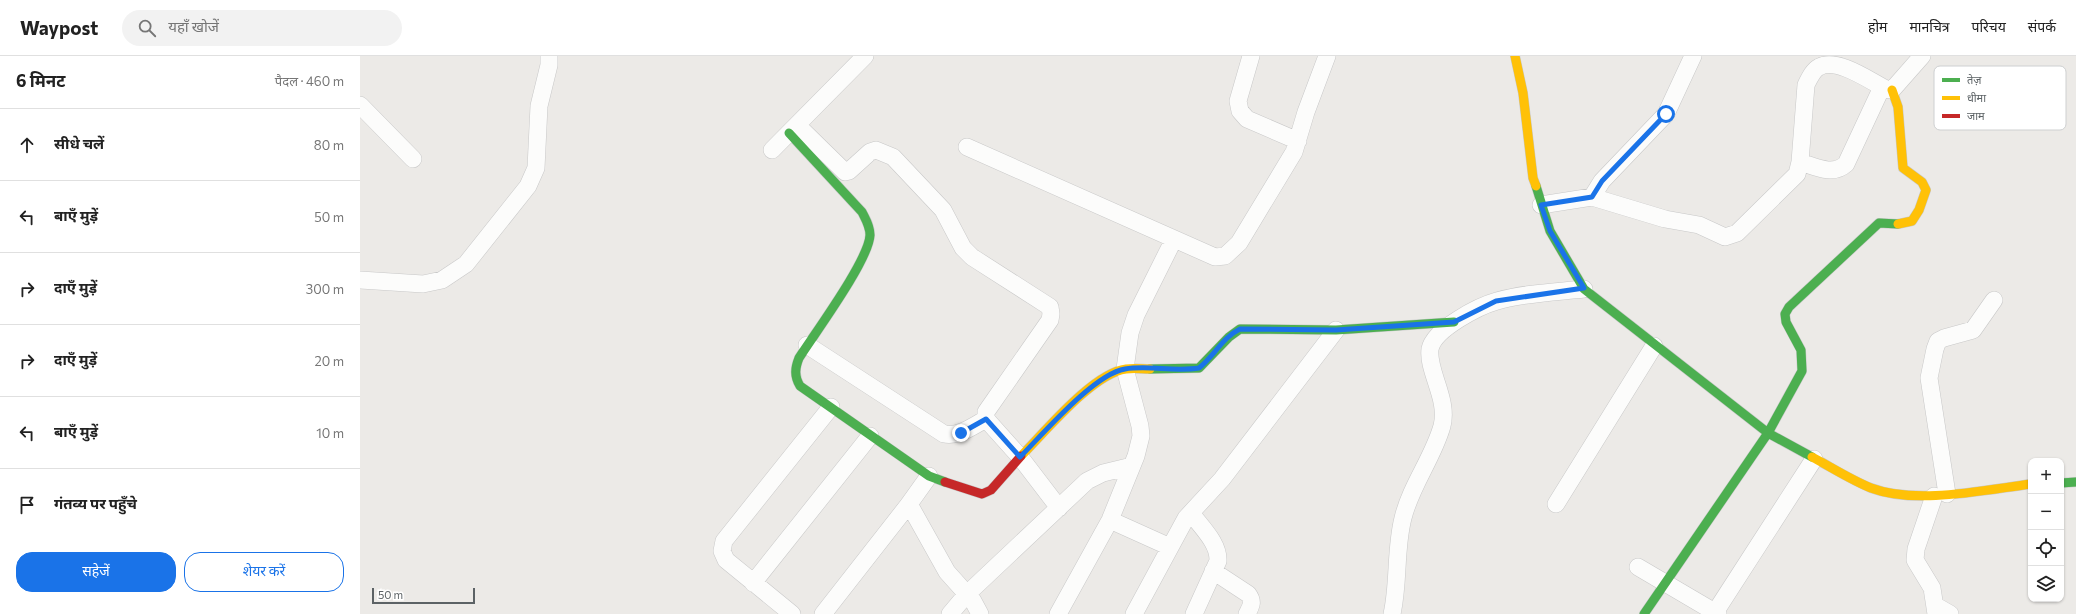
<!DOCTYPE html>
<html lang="hi">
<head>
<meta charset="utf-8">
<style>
  :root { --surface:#fff; --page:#f2f2f2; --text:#222; --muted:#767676; --line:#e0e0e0; --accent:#1a73e8 }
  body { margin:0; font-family:Commissioner,"Noto Sans Devanagari",sans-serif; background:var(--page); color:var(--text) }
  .controls { position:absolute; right:12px; bottom:12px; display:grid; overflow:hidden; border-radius:8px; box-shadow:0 1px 3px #0004 }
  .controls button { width:36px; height:36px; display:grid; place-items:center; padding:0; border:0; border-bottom:1px solid var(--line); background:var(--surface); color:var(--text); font:20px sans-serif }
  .scale { position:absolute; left:12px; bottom:10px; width:103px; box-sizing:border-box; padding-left:4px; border:2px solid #5c6265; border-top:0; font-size:11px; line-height:14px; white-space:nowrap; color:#5c6265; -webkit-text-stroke:3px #fff; paint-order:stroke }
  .stop { position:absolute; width:12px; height:12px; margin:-9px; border:3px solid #1a73e8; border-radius:50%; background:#fff }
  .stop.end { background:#1a73e8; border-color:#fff; box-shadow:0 1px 4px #0008 }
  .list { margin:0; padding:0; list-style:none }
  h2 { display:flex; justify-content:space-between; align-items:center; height:52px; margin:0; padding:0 16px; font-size:17px }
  h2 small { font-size:13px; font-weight:400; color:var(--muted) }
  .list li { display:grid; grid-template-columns:26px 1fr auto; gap:12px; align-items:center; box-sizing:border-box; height:72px; padding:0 16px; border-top:1px solid var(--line) }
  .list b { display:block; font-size:15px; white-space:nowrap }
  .list em { font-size:13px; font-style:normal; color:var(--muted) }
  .actions { display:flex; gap:8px; padding:12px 16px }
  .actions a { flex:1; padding:9px 0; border:1px solid var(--accent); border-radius:16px; text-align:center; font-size:14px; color:var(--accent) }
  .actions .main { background:var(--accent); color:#fff }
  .icon { flex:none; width:22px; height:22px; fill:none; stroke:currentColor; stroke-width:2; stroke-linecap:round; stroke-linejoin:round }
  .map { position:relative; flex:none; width:1716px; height:558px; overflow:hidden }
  header { display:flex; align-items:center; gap:24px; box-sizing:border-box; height:56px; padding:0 20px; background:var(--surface); border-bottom:1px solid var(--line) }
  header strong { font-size:19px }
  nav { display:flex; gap:22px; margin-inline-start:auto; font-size:14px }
  .search { width:280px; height:36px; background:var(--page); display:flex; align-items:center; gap:10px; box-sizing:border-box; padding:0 14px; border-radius:22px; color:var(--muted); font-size:15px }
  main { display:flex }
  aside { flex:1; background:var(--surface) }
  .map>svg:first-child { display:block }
</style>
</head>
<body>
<header>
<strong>Waypost</strong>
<div class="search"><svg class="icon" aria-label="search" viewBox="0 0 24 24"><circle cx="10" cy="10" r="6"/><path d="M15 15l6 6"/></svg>यहाँ खोजें</div>
<nav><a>होम</a><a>मानचित्र</a><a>परिचय</a><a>संपर्क</a></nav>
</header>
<main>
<aside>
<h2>6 मिनट<small>पैदल · 460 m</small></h2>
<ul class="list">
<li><svg class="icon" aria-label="ahead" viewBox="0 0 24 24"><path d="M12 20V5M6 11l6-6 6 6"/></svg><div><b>सीधे चलें</b></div><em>80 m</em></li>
<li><svg class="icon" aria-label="left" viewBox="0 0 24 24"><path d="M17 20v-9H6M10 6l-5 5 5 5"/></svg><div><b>बाएँ मुड़ें</b></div><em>50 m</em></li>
<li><svg class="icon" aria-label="right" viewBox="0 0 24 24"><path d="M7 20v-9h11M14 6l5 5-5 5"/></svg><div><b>दाएँ मुड़ें</b></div><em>300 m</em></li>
<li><svg class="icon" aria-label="right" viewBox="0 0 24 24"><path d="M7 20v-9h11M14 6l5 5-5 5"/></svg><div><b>दाएँ मुड़ें</b></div><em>20 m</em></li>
<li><svg class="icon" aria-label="left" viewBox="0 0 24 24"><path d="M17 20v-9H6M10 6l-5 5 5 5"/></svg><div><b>बाएँ मुड़ें</b></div><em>10 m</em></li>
<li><svg class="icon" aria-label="arrive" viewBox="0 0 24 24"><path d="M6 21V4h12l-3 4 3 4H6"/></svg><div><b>गंतव्य पर पहुँचे</b></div></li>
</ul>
<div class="actions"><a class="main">सहेजें</a><a>शेयर करें</a></div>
</aside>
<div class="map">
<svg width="1716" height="558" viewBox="0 0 1716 558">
  <rect width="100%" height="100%" fill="#eceae7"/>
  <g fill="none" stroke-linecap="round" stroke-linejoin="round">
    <defs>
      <path id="street" d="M891 0 878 45 880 55 887 63 938 85
        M0 49 53 103
        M437 69 485 116 489 115 510 96 516 94 533 101 583 154 603 192 612 201 690 251 691 258 690 264 626 356V363L660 401 699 452
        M607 91 855 201 865 200 879 187 934 96 946 56 967 0
        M412 94 505 0
        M1440 106C1456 111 1473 120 1486 108L1522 31
        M1232 141 1242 125 1306 58 1333 0
        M1181 149 1232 141 1305 163 1339 169 1365 181 1377 177 1437 118 1440 106 1446 29C1449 23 1453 14 1459 11 1477 1 1510 25 1526 33L1532 34 1562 0
        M0 224 63 228 82 224 106 208 168 130 176 112 179 50 189 9V0
        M447 289 584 378C599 381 613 370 626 363
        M1587 438 1569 322 1575 293 1578 285 1584 282 1613 274 1634 244
        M1574 440 1556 493 1555 504 1572 532 1576 558
        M549 448 587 516 613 545 620 558
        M1196 448 1294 290
        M831 457C841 471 859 487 858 505L834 558
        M750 464 810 491
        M1278 511 1358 558
        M853 515 888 538C894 546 891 550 887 558
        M393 527 510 380
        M1576 550 1590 558
        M432 558 366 504 362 495 364 485 471 351
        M463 558 549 448 569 420
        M590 558 606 539 727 425 743 417 772 410
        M698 558 750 464 776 400 781 380 780 370 765 313 770 277 776 259 814 183
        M774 558 826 462 862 423 976 274
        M1032 558C1039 527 1035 493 1043 462 1051 429 1073 402 1082 370 1089 343 1067 315 1070 293 1074 273 1119 250 1137 245 1165 237 1196 236 1224 233
        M1354 558 1454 403"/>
      <path id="fast" d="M429 77 502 156C506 164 510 170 510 179 509 204 455 277 439 302 435 312 434 320 440 330L569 420 585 426
        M1176 130 1190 175 1224 233 1408 377 1452 401
        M790 313 839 312 869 281 880 273 976 274 1094 266
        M1701 427 1716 426
        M1284 558 1408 377 1442 315 1441 294 1426 266 1425 258 1429 251 1519 167 1538 168"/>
      <path id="slow" d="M1155 0 1163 37 1173 122 1176 130
        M1532 34 1538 51 1543 112 1562 126 1566 134 1559 154 1552 165 1538 168
        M661 400C685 376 733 317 766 313 774 312 782 313 790 313
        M1452 401C1471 411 1491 424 1511 432 1556 449 1624 434 1671 428"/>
      <path id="jam" d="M585 426 622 438 631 434 661 400"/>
    </defs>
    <use href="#street" stroke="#c8c8c8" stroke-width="18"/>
    <use href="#fast" stroke="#c7c8c8" stroke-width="10"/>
    <use href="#slow" stroke="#c7c8c8" stroke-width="10"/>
    <use href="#jam" stroke="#c7c8c8" stroke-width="10"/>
    <use href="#street" stroke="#fcfcfb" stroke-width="17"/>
    <use href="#fast" stroke="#4caf50" stroke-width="9"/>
    <use href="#slow" stroke="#ffc107" stroke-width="9"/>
    <use href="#jam" stroke="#c62828" stroke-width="9"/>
  </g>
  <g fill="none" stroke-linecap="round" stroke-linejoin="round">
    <path stroke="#1a73e8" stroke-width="5" d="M601 377 626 363 660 401C683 378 734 318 765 313 789 309 814 316 839 312 854 300 863 281 880 273L976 274 1094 266 1136 245 1224 232 1190 175 1181 149 1232 141 1242 125 1306 58"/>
  </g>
  <rect x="1574" y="10" width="132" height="64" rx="6" fill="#fff" stroke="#ced0d1" stroke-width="1"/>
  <rect x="1582" y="22" width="18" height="4" fill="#4caf50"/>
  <rect x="1582" y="40" width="18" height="4" fill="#ffc107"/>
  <rect x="1582" y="58" width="18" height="4" fill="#c62828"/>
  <g font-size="11" fill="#5c6265">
    <text x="1607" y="28">तेज़</text>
    <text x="1607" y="46">धीमा</text>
    <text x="1607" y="64">जाम</text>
  </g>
</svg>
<div class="controls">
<button>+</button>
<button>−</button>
<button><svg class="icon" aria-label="locate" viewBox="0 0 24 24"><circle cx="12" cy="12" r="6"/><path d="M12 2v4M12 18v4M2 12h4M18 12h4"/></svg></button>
<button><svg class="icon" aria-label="layers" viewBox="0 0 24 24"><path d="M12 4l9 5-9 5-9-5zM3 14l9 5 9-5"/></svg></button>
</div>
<div class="scale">50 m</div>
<div class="stop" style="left:1306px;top:58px"></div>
<div class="stop end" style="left:601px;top:377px"></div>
</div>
</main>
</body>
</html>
